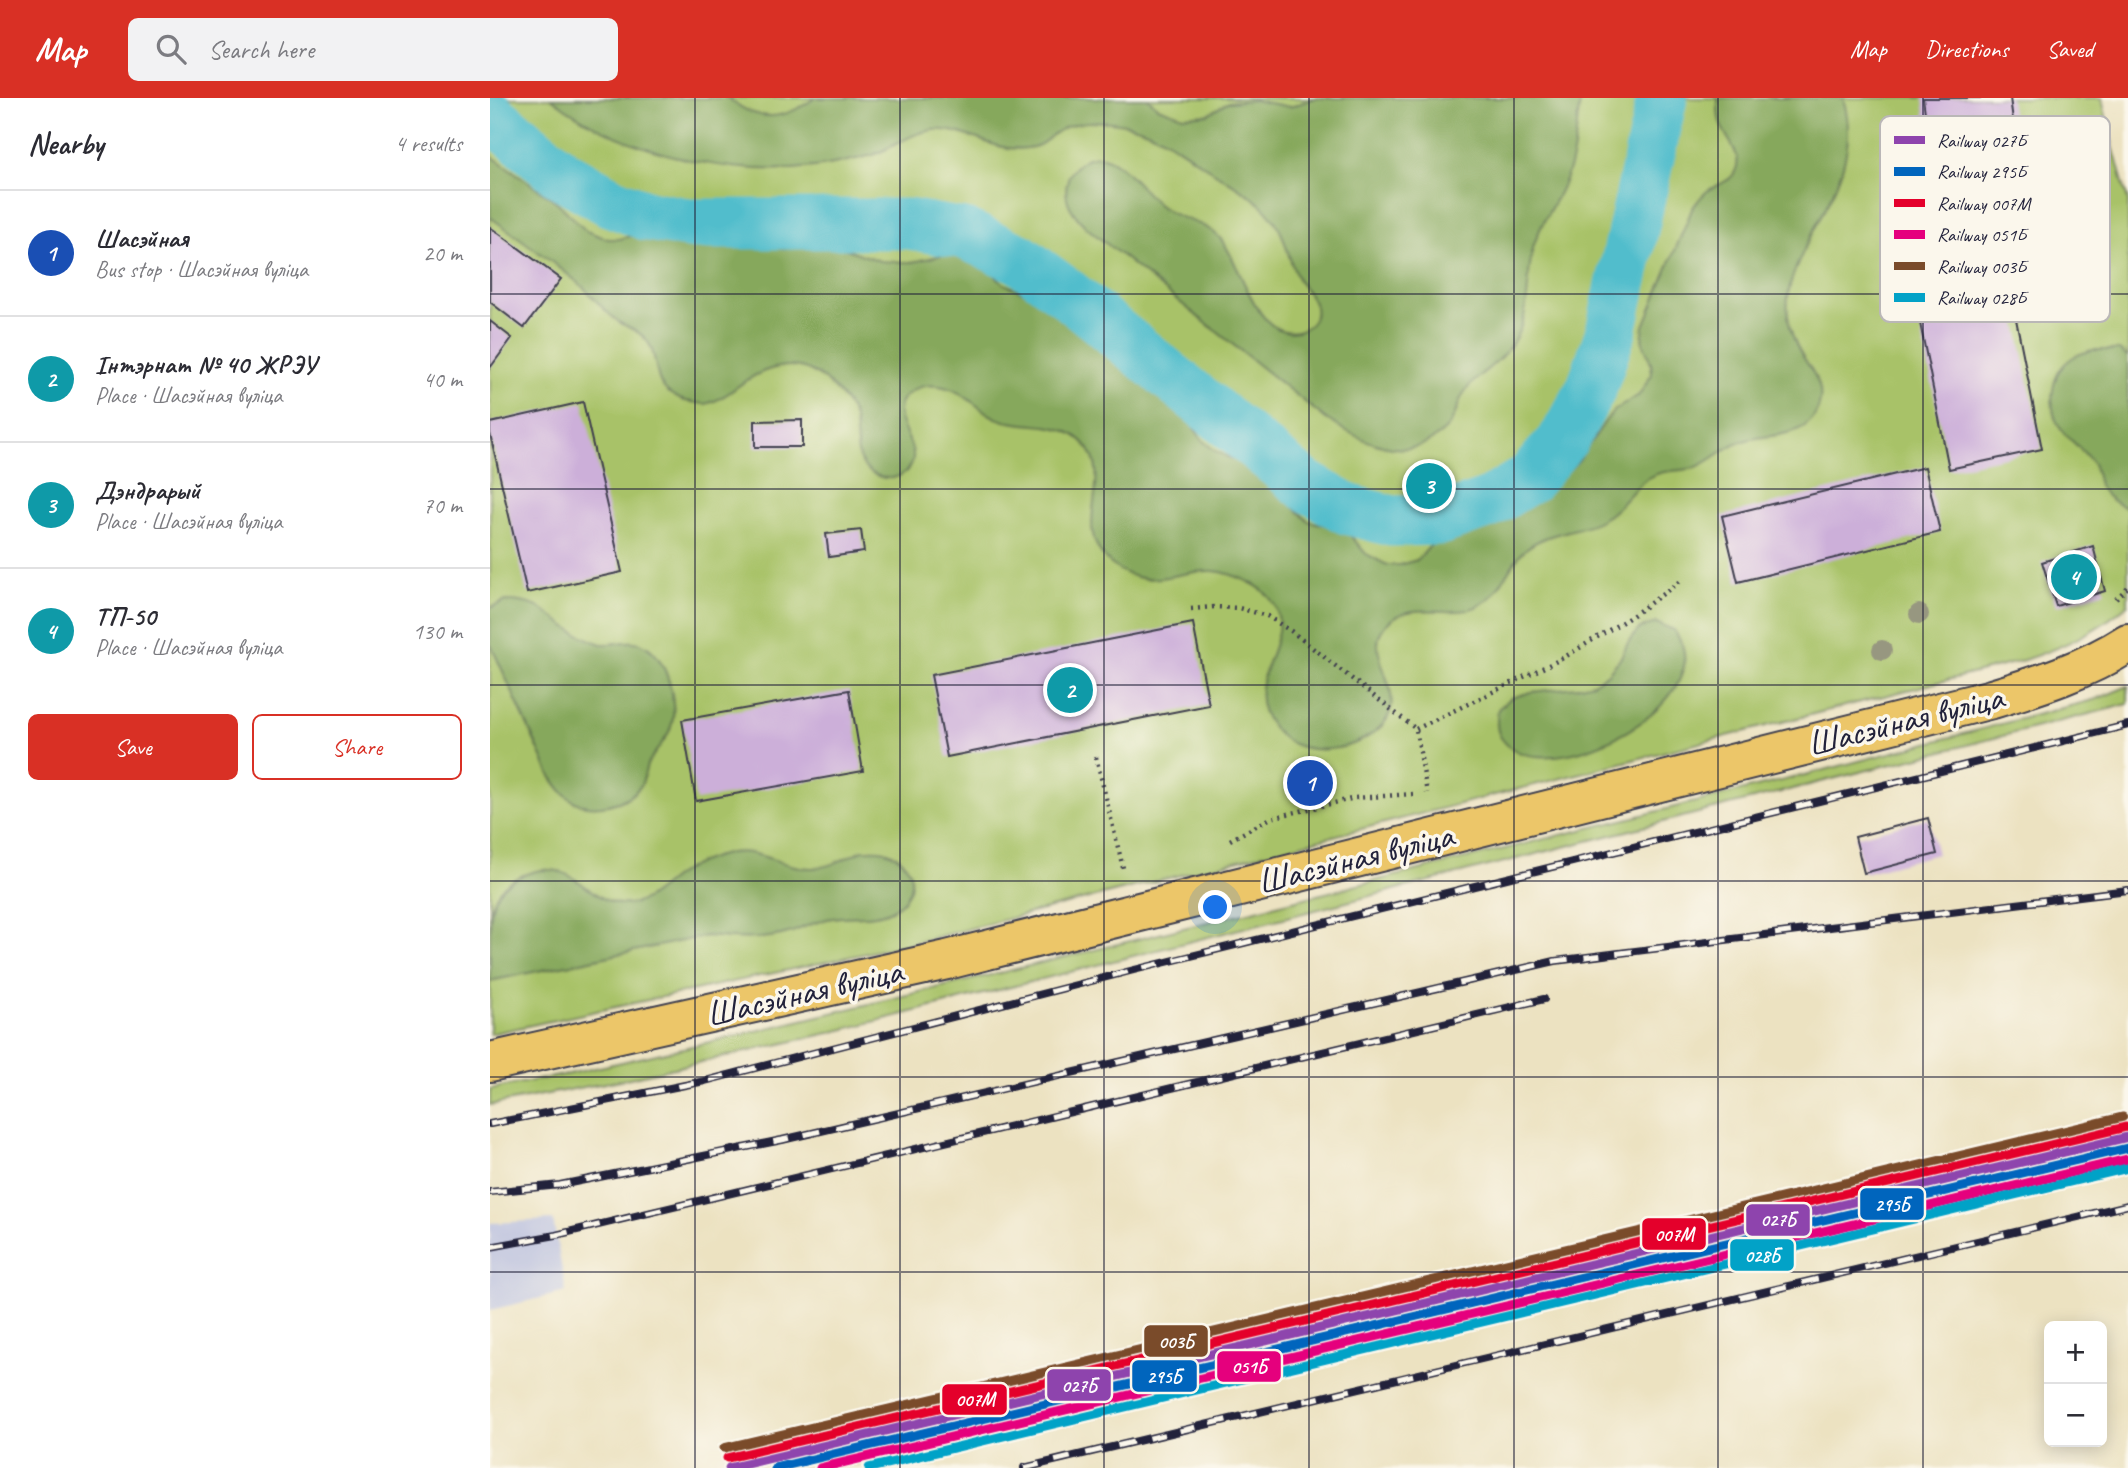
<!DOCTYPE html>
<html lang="en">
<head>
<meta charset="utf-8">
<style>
  :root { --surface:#fff; --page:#f2f2f3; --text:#2b2b33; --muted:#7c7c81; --line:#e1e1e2; --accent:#d93025 }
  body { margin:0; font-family:Caveat,sans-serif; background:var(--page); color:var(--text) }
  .controls { position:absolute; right:21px; bottom:21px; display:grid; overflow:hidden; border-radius:10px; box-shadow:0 4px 18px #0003 }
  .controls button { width:63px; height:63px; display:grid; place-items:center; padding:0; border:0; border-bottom:2px solid var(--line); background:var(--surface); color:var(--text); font:35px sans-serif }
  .you { position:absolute; left:726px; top:810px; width:24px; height:24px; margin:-18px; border:5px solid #fff; border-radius:50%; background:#1a73e8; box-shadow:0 0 0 10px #1a73e833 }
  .badge { display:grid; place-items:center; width:46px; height:46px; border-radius:50%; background:var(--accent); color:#fff; font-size:23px; font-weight:700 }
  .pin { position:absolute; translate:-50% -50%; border:4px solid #fff; box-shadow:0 2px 7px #0006 }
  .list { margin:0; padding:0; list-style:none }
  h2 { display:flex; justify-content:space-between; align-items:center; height:91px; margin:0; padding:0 28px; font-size:30px }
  h2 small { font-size:23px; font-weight:400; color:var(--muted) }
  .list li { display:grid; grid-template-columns:46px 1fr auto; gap:21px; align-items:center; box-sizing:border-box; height:126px; padding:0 28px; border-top:2px solid var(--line) }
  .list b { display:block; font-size:26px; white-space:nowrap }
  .list p { margin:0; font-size:23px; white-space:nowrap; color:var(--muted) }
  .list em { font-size:23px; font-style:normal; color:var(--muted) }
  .actions { display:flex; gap:14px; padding:21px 28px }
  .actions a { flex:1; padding:16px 0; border:2px solid var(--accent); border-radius:10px; text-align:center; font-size:24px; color:var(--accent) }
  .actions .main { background:var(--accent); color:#fff }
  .icon { flex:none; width:38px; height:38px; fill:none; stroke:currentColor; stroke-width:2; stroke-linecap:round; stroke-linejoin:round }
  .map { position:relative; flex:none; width:1638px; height:1370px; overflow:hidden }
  header { display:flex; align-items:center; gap:42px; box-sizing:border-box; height:98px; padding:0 35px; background:var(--accent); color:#fff }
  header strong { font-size:33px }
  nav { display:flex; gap:38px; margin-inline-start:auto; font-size:24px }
  .search { width:490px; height:63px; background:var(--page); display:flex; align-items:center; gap:18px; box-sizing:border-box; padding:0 24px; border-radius:10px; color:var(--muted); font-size:26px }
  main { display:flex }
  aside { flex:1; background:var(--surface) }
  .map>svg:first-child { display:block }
</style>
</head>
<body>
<header>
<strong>Map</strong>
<div class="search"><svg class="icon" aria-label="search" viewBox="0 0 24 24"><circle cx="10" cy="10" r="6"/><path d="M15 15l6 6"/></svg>Search here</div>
<nav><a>Map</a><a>Directions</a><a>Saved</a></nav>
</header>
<main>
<aside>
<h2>Nearby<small>4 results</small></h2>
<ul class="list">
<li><span class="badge" style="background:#1a4fb4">1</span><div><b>Шасэйная</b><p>Bus stop · Шасэйная вуліца</p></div><em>20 m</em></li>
<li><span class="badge" style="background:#0f9aa8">2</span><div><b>Інтэрнат № 40 ЖРЭУ</b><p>Place · Шасэйная вуліца</p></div><em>40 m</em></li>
<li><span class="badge" style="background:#0f9aa8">3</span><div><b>Дэндрарый</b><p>Place · Шасэйная вуліца</p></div><em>70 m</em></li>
<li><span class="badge" style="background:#0f9aa8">4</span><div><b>ТП-50</b><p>Place · Шасэйная вуліца</p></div><em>130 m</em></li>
</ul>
<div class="actions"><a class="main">Save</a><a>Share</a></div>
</aside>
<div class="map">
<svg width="1638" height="1370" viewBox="0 0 1638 1370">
  <rect width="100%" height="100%" fill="#fbf7ec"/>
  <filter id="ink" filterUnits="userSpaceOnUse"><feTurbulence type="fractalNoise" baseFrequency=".0143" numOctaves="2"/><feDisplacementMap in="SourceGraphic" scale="14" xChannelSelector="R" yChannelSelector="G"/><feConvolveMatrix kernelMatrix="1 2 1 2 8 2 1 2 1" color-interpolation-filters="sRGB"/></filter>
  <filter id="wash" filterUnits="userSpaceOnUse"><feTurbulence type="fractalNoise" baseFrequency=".00686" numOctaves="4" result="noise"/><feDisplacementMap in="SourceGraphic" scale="28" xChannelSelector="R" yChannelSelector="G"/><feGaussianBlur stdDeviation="1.57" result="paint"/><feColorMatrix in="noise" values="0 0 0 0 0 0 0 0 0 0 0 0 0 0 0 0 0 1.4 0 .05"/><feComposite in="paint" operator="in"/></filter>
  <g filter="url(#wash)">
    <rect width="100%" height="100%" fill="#ece2c1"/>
    <path fill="#bec3de" d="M63 1122 76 1194 0 1212V1125Z"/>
    <path fill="#a8c268" stroke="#657252" stroke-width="2" d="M0 0H1612L1621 41 1638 103V507C1603 536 1571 550 1528 564L419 846 0 936Z
      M1638 588V606L1623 610 339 935 131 982 0 1007V991L79 976 224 943 543 867 1319 676 1607 601Z"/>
    <path fill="#86a85c" stroke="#54654c" stroke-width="2" d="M61 0H238C269 25 292 23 325 0H657L668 9 693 18 718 16 738 4 764 2 800 9 825 0H1091C1086 22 1087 46 1080 68 1072 97 1051 121 1043 150 1034 186 1044 219 1018 251 1006 267 988 277 976 292 968 302 967 316 960 326 955 334 948 338 940 343 907 363 865 339 836 321L597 130C584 117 573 104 577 85 578 76 584 69 591 64 622 40 651 96 673 110 691 123 715 123 730 140 752 165 765 242 807 233 815 231 824 226 825 217 828 203 816 194 809 183 797 162 797 137 781 118 767 100 749 90 730 78 698 58 668 30 628 25 608 22 581 23 565 35 554 43 553 48 537 50 503 55 475 29 443 32 420 35 404 49 383 57 375 59 366 61 358 63 262 86 139 60 61 0Z
      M1228 0H1353C1374 71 1324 117 1303 178 1293 205 1297 233 1312 257 1323 275 1336 288 1328 311 1315 345 1271 333 1245 346 1230 353 1219 365 1204 370 1188 374 1172 371 1158 380 1141 391 1132 410 1114 420 1090 435 1063 431 1037 450 1018 465 1013 492 993 505 966 524 928 501 901 522 857 556 945 606 870 643 854 651 830 654 812 649 801 646 790 639 783 630 746 584 805 546 784 506 778 495 768 488 757 483 746 478 735 474 723 473 686 471 658 496 621 466 577 429 628 382 594 345 573 323 542 330 515 323 492 318 478 294 454 289 443 286 430 287 421 294 414 298 409 304 409 313 408 332 440 360 411 377 405 381 395 381 388 378 358 366 371 339 363 317 356 301 338 282 323 274 298 260 268 273 247 289 238 296 227 304 215 306 213 306 194 303 192 302 158 289 172 266 158 244 151 233 139 231 129 224 113 213 101 195 86 183 58 160 29 140 0 119V57L67 104 96 133 118 141H130L149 135 163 134 201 139 227 137 293 151 319 147H345L390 163 406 164H423L461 155H476L489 160 514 186 573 210 672 293 700 324 714 344 727 354 740 360 782 373 792 383 802 407 818 423 850 430 861 438 876 456 897 467H909L927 462 942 446 951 442 973 437 1001 427 1012 420 1045 387 1079 372 1088 363 1116 322 1125 312 1149 297 1162 276 1161 265 1152 242 1154 228 1202 111C1207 104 1212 96 1220 91 1227 87 1238 84 1243 77 1256 59 1237 43 1231 27 1227 18 1228 9 1228 0Z
      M1602 252H1629L1638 259V411C1628 407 1613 398 1609 387 1607 380 1606 372 1603 366 1595 353 1583 345 1573 334 1556 314 1559 275 1582 260 1588 256 1596 254 1602 252Z
      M16 503C60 503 62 526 97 540 101 542 107 545 112 546 125 547 142 540 154 547 177 559 189 606 181 629 178 640 164 655 158 665 154 673 155 684 149 690 136 706 104 714 85 704 74 698 67 687 60 677L0 545V510Z
      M1166 525 1184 532C1187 537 1190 542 1192 546 1216 616 1050 694 1012 641 1005 632 1007 621 1008 611L1021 600 1041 594 1086 589 1103 585 1118 575 1130 561 1139 543 1150 530Z
      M373 752C380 752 388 751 395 753 426 762 431 796 401 812 384 821 362 817 343 820 328 822 316 829 302 834 274 843 245 841 216 838L0 883C0 869 0 855 0 841 0 805 2 787 39 775 53 770 68 771 80 778 101 790 115 809 141 806 158 804 173 787 186 778 201 767 221 759 240 755 270 750 294 771 323 770 342 769 357 759 373 752Z"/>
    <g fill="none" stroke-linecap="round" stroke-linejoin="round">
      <path stroke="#51bdcc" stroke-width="51" d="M0 17 72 76 121 104 158 118 204 126H418L475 136 530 161 578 196 815 387 857 411 902 423 949 422 999 405 1040 380 1075 339 1102 289 1121 233 1172 0"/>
    </g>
    <g id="blocks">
      <path fill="#ccafd9" d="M1433 0H1520L1531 81 1445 92Z
        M0 129 71 181 34 230 0 204Z
        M1521 196 1552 351 1459 371 1428 215Z
        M0 223 22 240 0 270Z
        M93 304 132 474 37 495 0 336V325Z
        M312 322V349H265V323Z
        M1435 369 1450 434 1248 484 1232 418Z
        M371 432 374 454 339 459 336 436Z
        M1603 448 1615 493 1566 508 1552 464Z
        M703 525 719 607 457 659 441 577Z
        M359 592 373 673 206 703 192 622Z
        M1438 720 1447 756 1374 775 1365 739Z"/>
    </g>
  </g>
  <g filter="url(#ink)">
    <use href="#blocks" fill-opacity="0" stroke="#403f4f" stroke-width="2"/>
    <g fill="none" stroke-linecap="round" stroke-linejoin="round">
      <defs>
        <path id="major" d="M0 964 457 862 1502 601C1549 587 1596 572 1638 545"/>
      </defs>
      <use href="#major" stroke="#403f4f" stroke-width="42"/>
      <path stroke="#403f4f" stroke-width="4.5" stroke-dasharray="2 5" stroke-linecap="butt" d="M1626 501 1638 489
        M701 511 724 509 749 510 777 518 801 533 926 631 937 695
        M926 631 1073 560 1142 518 1191 483
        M606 659 634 774
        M740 742 781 720 865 700 923 696"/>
      <use href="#major" stroke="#ecc669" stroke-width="38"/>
      <defs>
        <path id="rail" d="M0 1026 215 983 644 872 1638 627
          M0 1094 70 1087 292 1042 1065 863 1638 792
          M0 1149 66 1137 1054 901
          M534 1370 1638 1107"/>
      </defs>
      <use href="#rail" stroke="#22223b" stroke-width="8"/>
      <use href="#rail" stroke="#fbf7ec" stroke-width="5" stroke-dasharray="16" stroke-linecap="butt"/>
      <defs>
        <path id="rail-1" d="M239 1370 1638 1039"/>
        <path id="rail-2" d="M285 1370 1638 1050"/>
        <path id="rail-3" d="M237 1360 1636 1029"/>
        <path id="rail-4" d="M330 1370 1638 1061"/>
        <path id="rail-5" d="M234 1350 1633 1019"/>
        <path id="rail-6" d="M379 1370 1638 1070"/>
      </defs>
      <use href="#rail-1" stroke="#fbf7ec" stroke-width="14"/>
      <use href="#rail-2" stroke="#fbf7ec" stroke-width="14"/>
      <use href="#rail-3" stroke="#fbf7ec" stroke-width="14"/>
      <use href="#rail-4" stroke="#fbf7ec" stroke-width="14"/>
      <use href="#rail-5" stroke="#fbf7ec" stroke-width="14"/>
      <use href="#rail-6" stroke="#fbf7ec" stroke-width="14"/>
      <use href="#rail-1" stroke="#8e44ad" stroke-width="9"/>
      <use href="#rail-2" stroke="#0065bd" stroke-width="9"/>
      <use href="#rail-3" stroke="#e4002b" stroke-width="9"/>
      <use href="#rail-4" stroke="#e5007d" stroke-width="9"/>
      <use href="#rail-5" stroke="#7a4b2a" stroke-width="9"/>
      <use href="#rail-6" stroke="#02a2c7" stroke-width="9"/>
    </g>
    <g fill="#979780">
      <circle cx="1429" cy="516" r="10"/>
      <circle cx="1392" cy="552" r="10"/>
    </g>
  </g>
  <path fill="none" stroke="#22223b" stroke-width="2" stroke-opacity="0.55" d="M205 0V1370M410 0V1370M614 0V1370M819 0V1370M1024 0V1370M1228 0V1370M1433 0V1370M0 196H1638M0 391H1638M0 587H1638M0 783H1638M0 979H1638M0 1174H1638"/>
  <g text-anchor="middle" stroke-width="7" stroke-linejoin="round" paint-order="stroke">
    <g font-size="35" fill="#22223b" stroke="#fbf7ec">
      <text transform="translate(1415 622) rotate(-14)" y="12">Шасэйная вуліца</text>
      <text transform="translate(865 760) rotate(-14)" y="12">Шасэйная вуліца</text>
      <text transform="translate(314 894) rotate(-13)" y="12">Шасэйная вуліца</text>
    </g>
  </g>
  <rect x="1390" y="18" width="230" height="206" rx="10" fill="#fbf7ec" stroke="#bab7b7" stroke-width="2"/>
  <rect x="1404" y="38" width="31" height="8" fill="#8e44ad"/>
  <rect x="1404" y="69" width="31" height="9" fill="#0065bd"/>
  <rect x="1404" y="101" width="31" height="8" fill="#e4002b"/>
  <rect x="1404" y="132" width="31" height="9" fill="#e5007d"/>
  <rect x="1404" y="164" width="31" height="8" fill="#7a4b2a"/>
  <rect x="1404" y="195" width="31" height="9" fill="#02a2c7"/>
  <g font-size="19" fill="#22223b">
    <text x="1447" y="49">Railway 027Б</text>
    <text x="1447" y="80">Railway 295Б</text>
    <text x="1447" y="112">Railway 007М</text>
    <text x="1447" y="143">Railway 051Б</text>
    <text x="1447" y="175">Railway 003Б</text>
    <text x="1447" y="206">Railway 028Б</text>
  </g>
  <g stroke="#fbf7ec" stroke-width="2.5">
    <rect x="1369" y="1089" width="66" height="34" rx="7" fill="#0065bd"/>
    <rect x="1255" y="1105" width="66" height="34" rx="7" fill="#8e44ad"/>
    <rect x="1151" y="1119" width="66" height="34" rx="7" fill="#e4002b"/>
    <rect x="1239" y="1140" width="66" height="34" rx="7" fill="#02a2c7"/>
    <rect x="653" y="1226" width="66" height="34" rx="7" fill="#7a4b2a"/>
    <rect x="726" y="1252" width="66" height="33" rx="7" fill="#e5007d"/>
    <rect x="641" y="1261" width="67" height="34" rx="7" fill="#0065bd"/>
    <rect x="556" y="1270" width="66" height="34" rx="7" fill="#8e44ad"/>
    <rect x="451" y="1285" width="67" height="33" rx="7" fill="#e4002b"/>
  </g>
  <g font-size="19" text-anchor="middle" font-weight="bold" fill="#fff">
    <text x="1402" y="1113">295Б</text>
    <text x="1288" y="1128">027Б</text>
    <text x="1184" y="1143">007М</text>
    <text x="1272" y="1164">028Б</text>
    <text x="686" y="1250">003Б</text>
    <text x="759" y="1275">051Б</text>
    <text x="674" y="1285">295Б</text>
    <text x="589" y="1294">027Б</text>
    <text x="485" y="1308">007М</text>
  </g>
</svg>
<div class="controls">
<button>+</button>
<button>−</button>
</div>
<div class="you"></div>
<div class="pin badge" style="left:820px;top:685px;background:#1a4fb4">1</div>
<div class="pin badge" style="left:580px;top:592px;background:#0f9aa8">2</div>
<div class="pin badge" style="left:939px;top:388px;background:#0f9aa8">3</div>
<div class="pin badge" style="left:1584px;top:479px;background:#0f9aa8">4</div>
</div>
</main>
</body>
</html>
